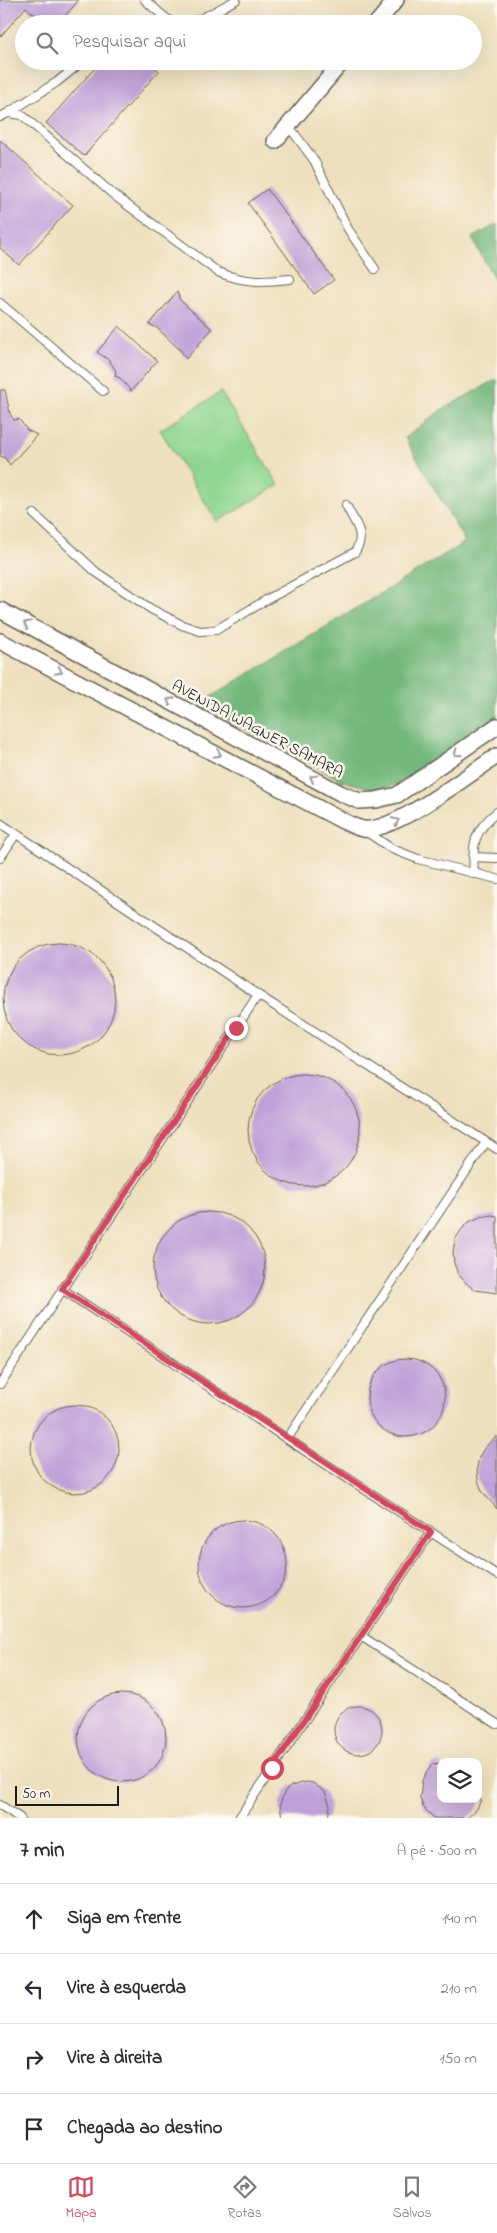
<!DOCTYPE html>
<html lang="pt">
<head>
<meta charset="utf-8">
<style>
  :root { --surface:#fff; --page:#f2f2f3; --text:#2b2b33; --muted:#7c7c81; --line:#e1e1e2; --accent:#d1495b }
  body { margin:0; font-family:"Indie Flower",sans-serif; background:var(--page); color:var(--text) }
  .controls { position:absolute; right:15px; bottom:15px; display:grid; overflow:hidden; border-radius:10px; box-shadow:0 5px 20px #0002 }
  .controls button { width:45px; height:45px; display:grid; place-items:center; padding:0; border:0; border-bottom:1px solid var(--line); background:var(--surface); color:var(--text); font:25px sans-serif }
  .scale { position:absolute; left:15px; bottom:12px; width:104px; box-sizing:border-box; padding-left:5px; border:2px solid #1c1c1c; border-top:0; font-size:14px; line-height:18px; white-space:nowrap; color:#1c1c1c; -webkit-text-stroke:4px #fbf7ec; paint-order:stroke }
  .stop { position:absolute; width:15px; height:15px; margin:-11px; border:4px solid #d1495b; border-radius:50%; background:#fff }
  .stop.end { background:#d1495b; border-color:#fff; box-shadow:0 1px 5px #0008 }
  .list { margin:0; padding:0; list-style:none }
  h2 { display:flex; justify-content:space-between; align-items:center; height:65px; margin:0; padding:0 20px; font-size:21px }
  h2 small { font-size:16px; font-weight:400; color:var(--muted) }
  .list li { display:grid; grid-template-columns:32px 1fr auto; gap:15px; align-items:center; box-sizing:border-box; height:70px; padding:0 20px; border-top:1px solid var(--line) }
  .list b { display:block; font-size:19px; white-space:nowrap }
  .list em { font-size:16px; font-style:normal; color:var(--muted) }
  .icon { flex:none; width:28px; height:28px; fill:none; stroke:currentColor; stroke-width:2; stroke-linecap:round; stroke-linejoin:round }
  .map { position:relative; flex:none; width:497px; height:1818px; overflow:hidden }
  .search { position:absolute; background:var(--surface); box-shadow:0 5px 20px #0002; left:15px; right:15px; top:15px; height:55px; display:flex; align-items:center; gap:12px; box-sizing:border-box; padding:0 18px; border-radius:28px; color:var(--muted); font-size:19px }
  .sheet { height:345px; background:var(--surface) }
  nav { display:flex; justify-content:space-around; align-items:center; box-sizing:border-box; height:70px; border-top:1px solid var(--line); background:var(--surface); font-size:14px; color:var(--muted) }
  nav a { display:grid; justify-items:center; gap:2px }
  nav .on { color:var(--accent) }
  .map>svg:first-child { display:block }
</style>
</head>
<body>
<div class="map">
<svg width="497" height="1818" viewBox="0 0 497 1818">
  <rect width="100%" height="100%" fill="#fbf7ec"/>
  <filter id="ink" filterUnits="userSpaceOnUse"><feTurbulence type="fractalNoise" baseFrequency=".02" numOctaves="2"/><feDisplacementMap in="SourceGraphic" scale="10" xChannelSelector="R" yChannelSelector="G"/><feConvolveMatrix kernelMatrix="1 2 1 2 8 2 1 2 1" color-interpolation-filters="sRGB"/></filter>
  <filter id="wash" filterUnits="userSpaceOnUse"><feTurbulence type="fractalNoise" baseFrequency=".0096" numOctaves="4" result="noise"/><feDisplacementMap in="SourceGraphic" scale="20" xChannelSelector="R" yChannelSelector="G"/><feGaussianBlur stdDeviation="1.12" result="paint"/><feColorMatrix in="noise" values="0 0 0 0 0 0 0 0 0 0 0 0 0 0 0 0 0 1.4 0 .05"/><feComposite in="paint" operator="in"/></filter>
  <g filter="url(#wash)">
    <rect width="100%" height="100%" fill="#eee0be"/>
    <path fill="#8ed691" stroke="#557956" d="M221 392 279 485 217 522 160 430Z"/>
    <path fill="#72b77b" stroke="#476a4c" d="M497 224V284L472 238Z
      M497 379V717L398 784 377 790 343 781 199 704 465 542 405 438 441 410Z"/>
    <g id="blocks">
      <path fill="#c1a0d9" d="M0 0H79L58 24H45L26 7 0 37Z
        M101 61H148L159 71 84 156 46 123Z
        M0 140 73 205 19 265 0 248Z
        M267 189 334 280 314 294 248 203Z
        M177 292 180 300 212 329 186 359 181 351 156 327 149 325Z
        M119 326 157 361 131 391 120 378 115 376 116 371 109 360 97 352Z
        M0 390H5L10 414 14 420 19 419 27 430 37 435 10 465 5 458 0 456Z
        M3 999a56 56 0 1 1 112 0a56 56 0 1 1-112 0Z
        M248 1130a56 56 0 1 1 112 0a56 56 0 1 1-112 0Z
        M153 1268a56 56 0 1 1 112 0a56 56 0 1 1-112 0Z
        M492 1215 497 1216V1293L475 1290 466 1283 458 1274 454 1263 453 1252 455 1240 461 1230 469 1222 480 1217Z
        M367 1398a39 39 0 1 1 78 0a39 39 0 1 1-78 0Z
        M31 1449a44 44 0 1 1 88 0a44 44 0 1 1-88 0Z
        M497 1436V1509L482 1491 478 1480 477 1468 479 1457 485 1447Z
        M199 1564a44 44 0 1 1 88 0a44 44 0 1 1-88 0Z
        M78 1738a44 44 0 1 1 88 0a44 44 0 1 1-88 0Z
        M334 1730a24 24 0 1 1 48 0a24 24 0 1 1-48 0Z
        M441 1763V1799H481L477 1809 467 1818H434L423 1807 420 1798 422 1780 432 1764Z
        M306 1782 313 1783 325 1792 330 1806 328 1818H282L280 1804 285 1791 291 1786Z"/>
    </g>
  </g>
  <g filter="url(#ink)">
    <use href="#blocks" fill-opacity="0" stroke="#666155" stroke-width="1"/>
    <g fill="none" stroke-linecap="round" stroke-linejoin="round">
      <defs>
        <path id="lane" d="M145 0C153 7 161 15 170 21 187 32 219 8 236 0
          M8 113 57 82 83 61
          M0 117 8 113 22 115 115 196 218 272C245 283 262 282 290 279
          M288 125 314 160 348 229 375 269
          M0 303 103 391
          M34 514 96 572 151 609 182 625 200 631 216 630 266 600 355 552C367 534 354 522 346 505
          M0 823 258 995 497 1149
          M364 830 392 849 418 859 497 879
          M473 857 497 858
          M0 858 16 834
          M474 874C472 845 473 831 497 812
          M62 1289 287 1439 497 1575
          M0 1384 258 995
          M287 1439 486 1142
          M361 1636 497 1724
          M0 1805 20 1818
          M239 1818 431 1532"/>
        <path id="street" d="M376 24 396 0
          M275 141 343 61
          M0 610 340 793 359 801 376 800 397 795 497 726
          M0 641 341 820C348 823 356 828 363 829 394 833 469 774 497 756"/>
      </defs>
      <use href="#lane" stroke="#666155" stroke-width="10"/>
      <use href="#street" stroke="#666155" stroke-width="18"/>
      <use href="#lane" stroke="#fff" stroke-width="8"/>
      <use href="#street" stroke="#fff" stroke-width="15"/>
    </g>
    <defs><path id="oneway-chevron" d="M-2-3.5L2.5 0L-2 3.5" fill="none" stroke-width="1.6" stroke-linecap="round" stroke-linejoin="round" transform="scale(1.25)"/></defs>
    <g stroke="#999">
      <use href="#oneway-chevron" transform="translate(27 624) rotate(-152)"/>
      <use href="#oneway-chevron" transform="translate(59 671) rotate(28)"/>
      <use href="#oneway-chevron" transform="translate(170 701) rotate(-152)"/>
      <use href="#oneway-chevron" transform="translate(457 753) rotate(145)"/>
      <use href="#oneway-chevron" transform="translate(218 754) rotate(28)"/>
      <use href="#oneway-chevron" transform="translate(313 778) rotate(-151)"/>
      <use href="#oneway-chevron" transform="translate(396 821) rotate(-26)"/>
    </g>
  </g>
  <g fill="none" stroke-linecap="round" stroke-linejoin="round" filter="url(#ink)">
    <path stroke="#d1495b" stroke-width="6" d="M236 1028 62 1289 431 1532 272 1768"/>
  </g>
  <g text-anchor="middle" stroke-width="5" stroke-linejoin="round" paint-order="stroke">
    <g font-size="16" fill="#1c1c1c" stroke="#fbf7ec">
      <text transform="translate(258 728) rotate(28)" y="6">AVENIDA WAGNER SAMARA</text>
    </g>
  </g>
</svg>
<div class="controls">
<button><svg class="icon" aria-label="layers" viewBox="0 0 24 24"><path d="M12 4l9 5-9 5-9-5zM3 14l9 5 9-5"/></svg></button>
</div>
<div class="scale">50 m</div>
<div class="stop" style="left:272px;top:1768px"></div>
<div class="stop end" style="left:236px;top:1028px"></div>
<div class="search"><svg class="icon" aria-label="search" viewBox="0 0 24 24"><circle cx="10" cy="10" r="6"/><path d="M15 15l6 6"/></svg>Pesquisar aqui</div>
</div>
<section class="sheet">
<h2>7 min<small>A pé · 500 m</small></h2>
<ul class="list">
<li><svg class="icon" aria-label="ahead" viewBox="0 0 24 24"><path d="M12 20V5M6 11l6-6 6 6"/></svg><div><b>Siga em frente</b></div><em>140 m</em></li>
<li><svg class="icon" aria-label="left" viewBox="0 0 24 24"><path d="M17 20v-9H6M10 6l-5 5 5 5"/></svg><div><b>Vire à esquerda</b></div><em>210 m</em></li>
<li><svg class="icon" aria-label="right" viewBox="0 0 24 24"><path d="M7 20v-9h11M14 6l5 5-5 5"/></svg><div><b>Vire à direita</b></div><em>150 m</em></li>
<li><svg class="icon" aria-label="arrive" viewBox="0 0 24 24"><path d="M6 21V4h12l-3 4 3 4H6"/></svg><div><b>Chegada ao destino</b></div></li>
</ul>
</section>
<nav>
<a class="on"><svg class="icon" aria-label="map" viewBox="0 0 24 24"><path d="M3 6l6-2 6 2 6-2v14l-6 2-6-2-6 2zM9 4v14M15 6v14"/></svg>Mapa</a>
<a><svg class="icon" aria-label="directions" viewBox="0 0 24 24"><path d="M12 3l9 9-9 9-9-9zM9 14v-3h6M13 9l2 2-2 2"/></svg>Rotas</a>
<a><svg class="icon" aria-label="saved" viewBox="0 0 24 24"><path d="M7 4h10v16l-5-4-5 4z"/></svg>Salvos</a>
</nav>
</body>
</html>
